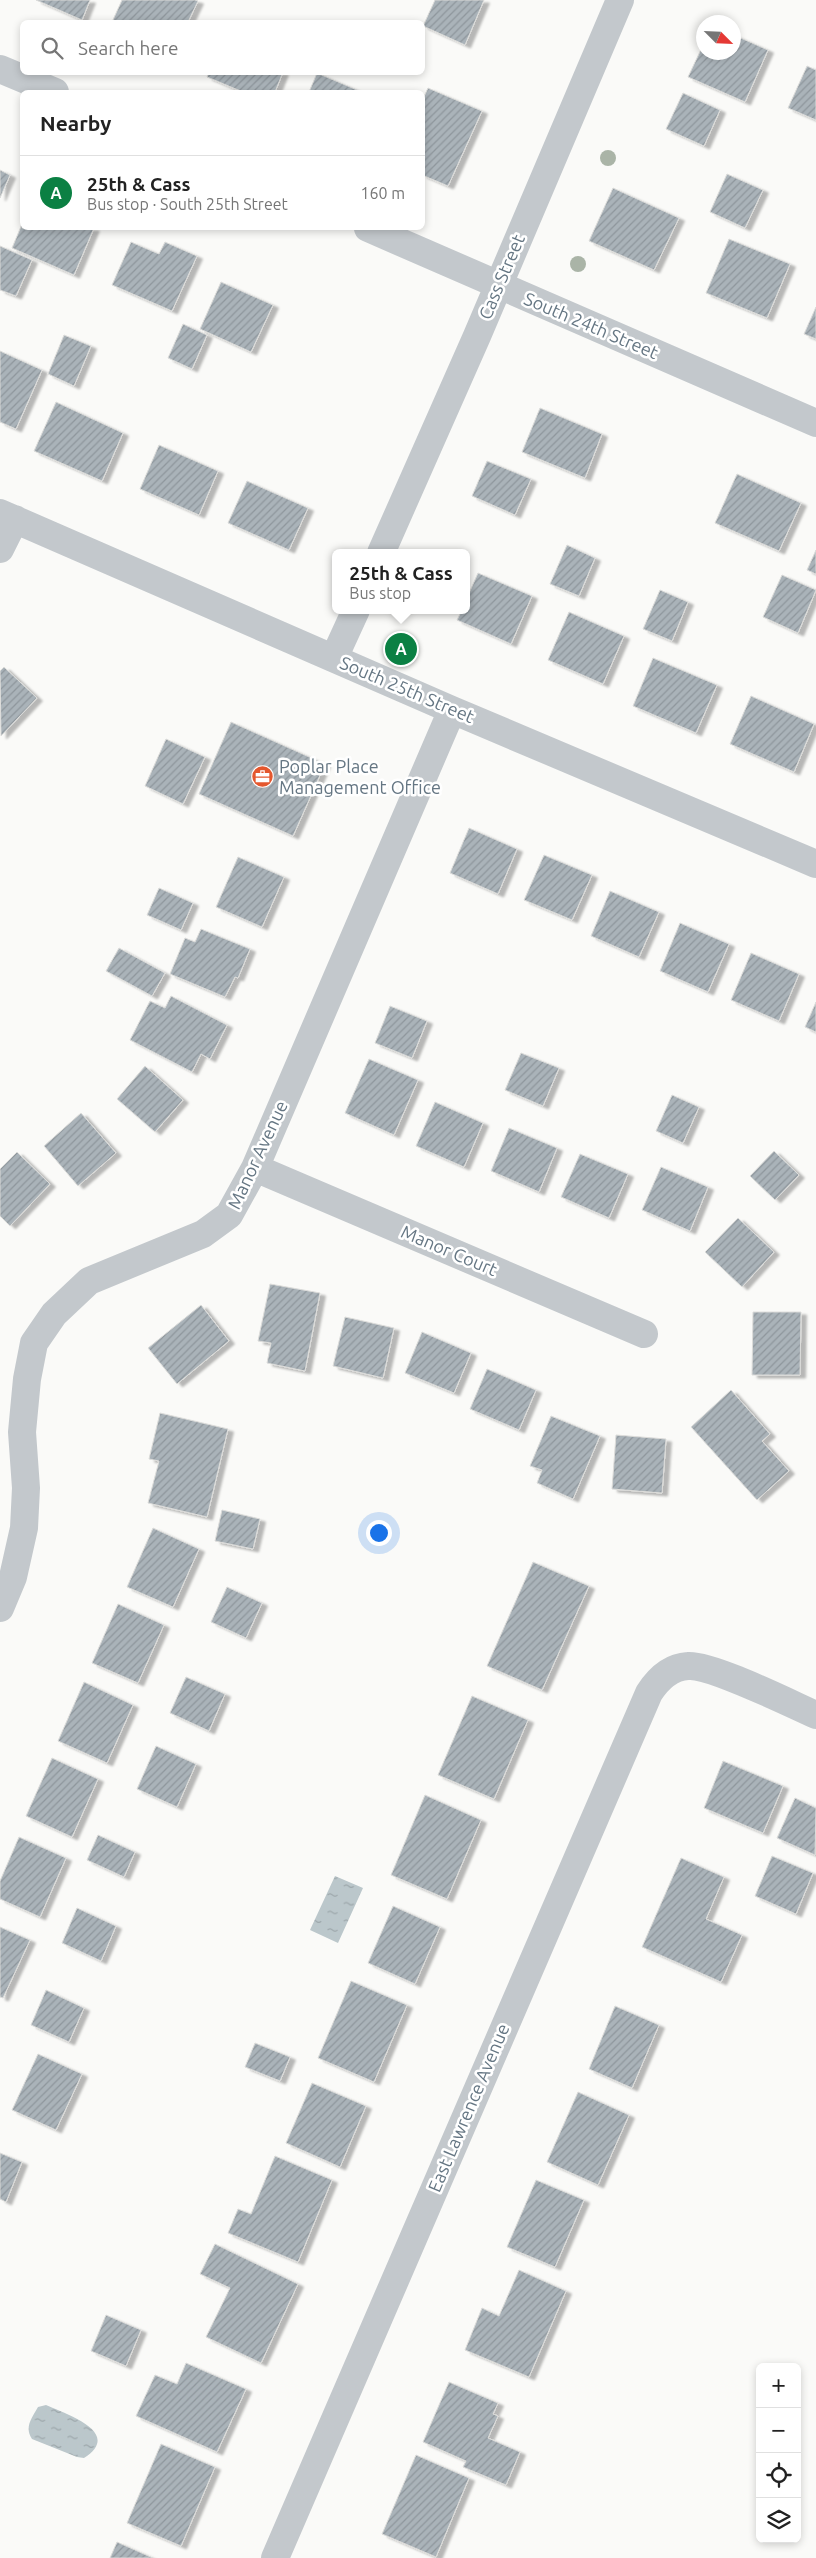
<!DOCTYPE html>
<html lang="en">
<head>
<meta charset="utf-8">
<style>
  :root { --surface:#fff; --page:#f6f6f6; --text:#222; --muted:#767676; --line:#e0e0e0; --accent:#0b8043 }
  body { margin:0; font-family:Ubuntu,sans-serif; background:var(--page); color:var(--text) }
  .controls { position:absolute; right:15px; bottom:15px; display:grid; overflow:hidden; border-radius:8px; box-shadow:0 2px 8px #0003 }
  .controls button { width:45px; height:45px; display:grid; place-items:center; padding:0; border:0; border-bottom:1px solid var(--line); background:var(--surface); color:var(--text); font:25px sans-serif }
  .compass { position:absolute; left:696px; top:15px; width:45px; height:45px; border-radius:50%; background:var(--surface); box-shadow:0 2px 8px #0003; rotate:114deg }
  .you { position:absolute; left:378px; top:1532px; width:18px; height:18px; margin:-12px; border:4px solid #fff; border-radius:50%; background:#1a73e8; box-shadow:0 0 0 8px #1a73e833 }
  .badge { display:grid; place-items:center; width:32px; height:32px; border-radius:50%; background:var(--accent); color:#fff; font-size:16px; font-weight:700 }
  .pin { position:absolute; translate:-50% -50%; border:2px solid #fff; box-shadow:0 1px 5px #0006 }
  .popup { position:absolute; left:332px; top:549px; width:138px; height:65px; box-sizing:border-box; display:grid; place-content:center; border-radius:8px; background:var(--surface); filter:drop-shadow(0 1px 4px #0005); font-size:16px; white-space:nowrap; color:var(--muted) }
  .popup b { font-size:19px; color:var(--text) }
  .popup::after { content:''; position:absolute; left:50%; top:100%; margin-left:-10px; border:10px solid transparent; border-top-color:var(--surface) }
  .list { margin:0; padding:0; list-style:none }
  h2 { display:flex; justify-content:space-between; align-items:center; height:65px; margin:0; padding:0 20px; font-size:21px }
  h2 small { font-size:16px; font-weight:400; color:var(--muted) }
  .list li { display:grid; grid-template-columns:32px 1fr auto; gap:15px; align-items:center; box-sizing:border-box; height:75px; padding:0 20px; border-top:1px solid var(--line) }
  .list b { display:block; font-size:19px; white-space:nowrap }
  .list p { margin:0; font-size:16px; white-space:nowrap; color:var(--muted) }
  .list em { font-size:16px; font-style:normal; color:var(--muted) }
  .icon { flex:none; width:28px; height:28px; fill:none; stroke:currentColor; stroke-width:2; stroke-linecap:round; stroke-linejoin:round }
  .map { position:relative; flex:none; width:816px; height:2558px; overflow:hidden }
  .search { position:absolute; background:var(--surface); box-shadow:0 2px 8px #0003; left:20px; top:20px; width:405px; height:55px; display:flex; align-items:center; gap:12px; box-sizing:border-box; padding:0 18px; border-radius:8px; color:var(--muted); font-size:19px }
  .panel { position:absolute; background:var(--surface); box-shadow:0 2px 8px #0003; left:20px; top:90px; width:405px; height:140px; border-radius:8px }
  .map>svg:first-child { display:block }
</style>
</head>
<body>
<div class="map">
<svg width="816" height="2558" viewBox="0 0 816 2558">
  <defs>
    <pattern id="water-ripples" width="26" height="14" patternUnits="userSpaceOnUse" patternTransform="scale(1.25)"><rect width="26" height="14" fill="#bbc7cb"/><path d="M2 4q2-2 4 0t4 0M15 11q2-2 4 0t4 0" fill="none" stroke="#9ca6aa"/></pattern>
    <pattern id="building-hatch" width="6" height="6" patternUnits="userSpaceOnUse" patternTransform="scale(1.25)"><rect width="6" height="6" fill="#aab3b9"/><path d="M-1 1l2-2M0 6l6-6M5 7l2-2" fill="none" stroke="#8e969c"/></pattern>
    <filter id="shadow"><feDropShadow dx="5.5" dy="3" stdDeviation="1" flood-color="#0004"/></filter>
  </defs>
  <rect width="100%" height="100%" fill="#fafaf8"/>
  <path fill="url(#water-ripples)" d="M335 1876 363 1888 338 1943 310 1930Z
    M46 2405C65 2414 124 2432 84 2458L77 2457 32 2439C24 2427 32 2418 38 2407Z"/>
  <path fill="url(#building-hatch)" stroke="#dcdcda" filter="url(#shadow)" d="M36 0H90L82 20Z
    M122 0H195L198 1 188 22H112Z
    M435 0H484L465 45 423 26Z
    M734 35 768 50 745 102 688 77 704 43V52H734Z
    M807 66 816 70V120L788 108Z
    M209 72H283L275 92H243L207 77Z
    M317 73 362 92H309Z
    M428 88 482 111 448 186 422 175V101Z
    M683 93 720 110 704 146 666 129Z
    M0 170 10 175 0 198Z
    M727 174 763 190 745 228 710 212Z
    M613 188 679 218 654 270 589 241Z
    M22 224V228H94L74 275 12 248Z
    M729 239 790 264 767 318 706 293Z
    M131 242 159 254 165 242 197 256 172 311 112 285Z
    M0 246 32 260 16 296 0 290Z
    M221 282 273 305 251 352 200 329Z
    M816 307V339L804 334Z
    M183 324 207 335 192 369 168 358Z
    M64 335 91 346 74 386 48 374Z
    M0 351 42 370 16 429 0 422Z
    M56 402 123 433 102 481 34 451Z
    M540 408 602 434 585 478 522 452Z
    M159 445 218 471 199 515 140 489Z
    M487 461 531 479 515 515 472 496Z
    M737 474 801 503 779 551 715 523Z
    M247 481 308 508 289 550 228 523Z
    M567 545 595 558 579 596 550 584Z
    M816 550V574L807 570Z
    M478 573 532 596 511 644 457 620 462 610H466V600Z
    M782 575 816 590 798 633 763 617Z
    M660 590 688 602 672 641 643 629Z
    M569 612 624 636 603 684 548 660Z
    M653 658 717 685 696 733 633 706Z
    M4 667 37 698 1 736 0 671Z
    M751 696 814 724 794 772 730 744Z
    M231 722 325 764 293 836 199 794Z
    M166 739 205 757 183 804 145 786Z
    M469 828 517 849 498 894 450 873Z
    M544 855 592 875 572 920 524 900Z
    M238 857 284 877 262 927 216 907Z
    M159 888 193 903 181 930 147 915Z
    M610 891 659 912 639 957 591 936Z
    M680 923 729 944 708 992 660 971Z
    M201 929 250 949 238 978 235 977 225 997 170 974 185 938 195 942Z
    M119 948 165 973 152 996 106 971Z
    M751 953 799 974 779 1021 731 1000Z
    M171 996 227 1025 210 1059 201 1054 192 1072 130 1040 150 1001 165 1008Z
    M816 1002V1032L805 1027Z
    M390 1006 427 1021 412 1058 375 1043Z
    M521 1053 559 1068 543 1106 505 1090Z
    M369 1059 418 1080 394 1135 345 1113Z
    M145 1066 183 1100 155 1132 117 1099Z
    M672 1095 699 1107 683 1143 656 1131Z
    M435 1102 483 1123 464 1167 416 1146Z
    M81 1113 116 1153 78 1186 44 1146Z
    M509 1128 557 1148 539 1192 491 1171Z
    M774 1151 799 1175 775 1200 750 1176Z
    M17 1152 50 1184 10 1226 0 1216V1169Z
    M580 1154 628 1174 609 1218 561 1197Z
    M661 1167 708 1187 690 1231 642 1210Z
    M738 1218 774 1252 742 1287 705 1252Z
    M270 1284 320 1293 305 1371 267 1363 271 1343 258 1341Z
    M201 1305 229 1341 177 1384 148 1348Z
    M753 1312H801L800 1375H752Z
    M345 1317 394 1328 383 1378 333 1366Z
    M422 1332 471 1353 454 1393 405 1373Z
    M487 1369 536 1390 519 1430 470 1409Z
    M731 1390 770 1434 762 1441 789 1471 757 1500 691 1427Z
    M160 1413 228 1429 207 1517 148 1503 159 1461 149 1459Z
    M551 1416 600 1436 573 1499 537 1483 542 1470 530 1466Z
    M616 1435 666 1439 662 1493 612 1489Z
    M222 1510 260 1519 253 1549 215 1541Z
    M153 1528 199 1549 173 1607 127 1587Z
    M533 1562 589 1586 542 1690 487 1666Z
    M227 1587 262 1603 246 1638 211 1622Z
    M118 1604 164 1625 138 1683 92 1663Z
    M186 1677 225 1694 209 1731 170 1713Z
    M84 1682 133 1705 107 1763 58 1741Z
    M472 1696 528 1720 494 1799 438 1775Z
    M156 1746 196 1764 177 1807 137 1789Z
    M52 1758 98 1779 72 1837 26 1816Z
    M723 1761 783 1786 763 1833 704 1808Z
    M425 1795 481 1820 447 1899 391 1875Z
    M795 1798 816 1808 815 1855 777 1838Z
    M98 1835 135 1852 124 1877 87 1860Z
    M19 1837 66 1858 40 1917 0 1899V1881Z
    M772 1856 813 1873 796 1914 755 1896Z
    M681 1858 724 1877 706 1919 742 1935 721 1982 642 1947Z
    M393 1906 440 1927 415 1984 368 1963Z
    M77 1908 116 1926 101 1961 62 1943Z
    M0 1927 30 1940 3 1998 0 1997Z
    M351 1981 407 2005 374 2082 318 2058Z
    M46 1990 84 2008 69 2042 31 2025Z
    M615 2006 659 2025 632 2088 589 2069Z
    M255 2043 290 2057 280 2081 245 2067Z
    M38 2054 82 2074 56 2130 12 2110Z
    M312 2083 366 2106 340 2167 286 2143Z
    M578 2092 629 2115 598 2185 547 2162Z
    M0 2153 22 2162 6 2202 0 2199Z
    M275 2156 332 2180 298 2262 228 2233 238 2209 251 2214Z
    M536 2180 584 2200 555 2267 507 2247Z
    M215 2244 298 2284 261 2363 206 2337 230 2288 200 2274Z
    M519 2270 566 2291 529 2377 465 2350 482 2308 499 2316Z
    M106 2315 141 2330 126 2366 91 2351Z
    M186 2363 246 2389 217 2452 136 2416 155 2375 177 2384Z
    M449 2382 498 2403 493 2414 498 2416 488 2438 520 2452 506 2485 463 2467 466 2461 423 2442Z
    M161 2444 215 2467 181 2546 127 2523Z
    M416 2455 469 2478 436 2557 382 2534Z
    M117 2542 153 2558H110Z"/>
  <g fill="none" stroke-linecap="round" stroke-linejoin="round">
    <path stroke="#c3c8cc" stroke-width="28" d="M0 69 55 92
      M368 228 816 423
      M0 513 452 710 816 864
      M0 549 15 519
      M381 553 477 336 620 0
      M334 658 356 610
      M255 1168 644 1334
      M0 1608 13 1577 24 1528 26 1488 22 1432 27 1379 34 1343 54 1314 89 1281 203 1234 229 1215 255 1168 452 710
      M275 2558 649 1693C658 1679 670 1667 688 1666 711 1664 791 1704 816 1715"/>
  </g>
  <g fill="#aab4a7">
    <circle cx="608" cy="158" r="8"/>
    <circle cx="578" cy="264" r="8"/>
  </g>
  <defs>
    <symbol id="office-disc" viewBox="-11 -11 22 22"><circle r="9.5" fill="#e4572e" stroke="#fff"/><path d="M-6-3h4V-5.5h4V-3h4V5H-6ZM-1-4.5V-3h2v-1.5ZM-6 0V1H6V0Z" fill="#fff"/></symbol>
  </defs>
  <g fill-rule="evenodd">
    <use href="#office-disc" x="250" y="764" width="25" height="25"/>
  </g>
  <g text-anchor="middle" stroke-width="5" stroke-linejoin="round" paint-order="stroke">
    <g font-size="18" fill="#657683" stroke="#fff">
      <text transform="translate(502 277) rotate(-67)" y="6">Cass Street</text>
      <text transform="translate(591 326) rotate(23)" y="6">South 24th Street</text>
      <text transform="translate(407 690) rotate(23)" y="6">South 25th Street</text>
      <text transform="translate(258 1155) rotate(-65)" y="6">Manor Avenue</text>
      <text transform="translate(449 1251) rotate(23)" y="6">Manor Court</text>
      <text transform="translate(469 2108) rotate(-67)" y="6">East Lawrence Avenue</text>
    </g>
    <g font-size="18" fill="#657683" stroke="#fff" text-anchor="start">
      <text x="279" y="773">Poplar Place<tspan x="279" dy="21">Management Office</tspan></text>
    </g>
  </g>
</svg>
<div class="controls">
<button>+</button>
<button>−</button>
<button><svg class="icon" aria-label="locate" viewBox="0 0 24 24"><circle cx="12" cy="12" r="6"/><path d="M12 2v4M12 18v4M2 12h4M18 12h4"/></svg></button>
<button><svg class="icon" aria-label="layers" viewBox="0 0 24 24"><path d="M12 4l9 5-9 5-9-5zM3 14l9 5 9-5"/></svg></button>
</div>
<svg class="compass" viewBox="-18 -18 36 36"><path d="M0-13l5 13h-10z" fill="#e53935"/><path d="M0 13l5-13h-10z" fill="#767676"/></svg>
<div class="you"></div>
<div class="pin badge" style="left:401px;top:649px">A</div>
<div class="popup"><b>25th &amp; Cass</b>Bus stop</div>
<div class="search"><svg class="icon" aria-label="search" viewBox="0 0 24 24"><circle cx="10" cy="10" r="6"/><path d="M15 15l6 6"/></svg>Search here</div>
<section class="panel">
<h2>Nearby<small></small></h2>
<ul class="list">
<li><span class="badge">A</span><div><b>25th &amp; Cass</b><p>Bus stop · South 25th Street</p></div><em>160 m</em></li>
</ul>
</section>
</div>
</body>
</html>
